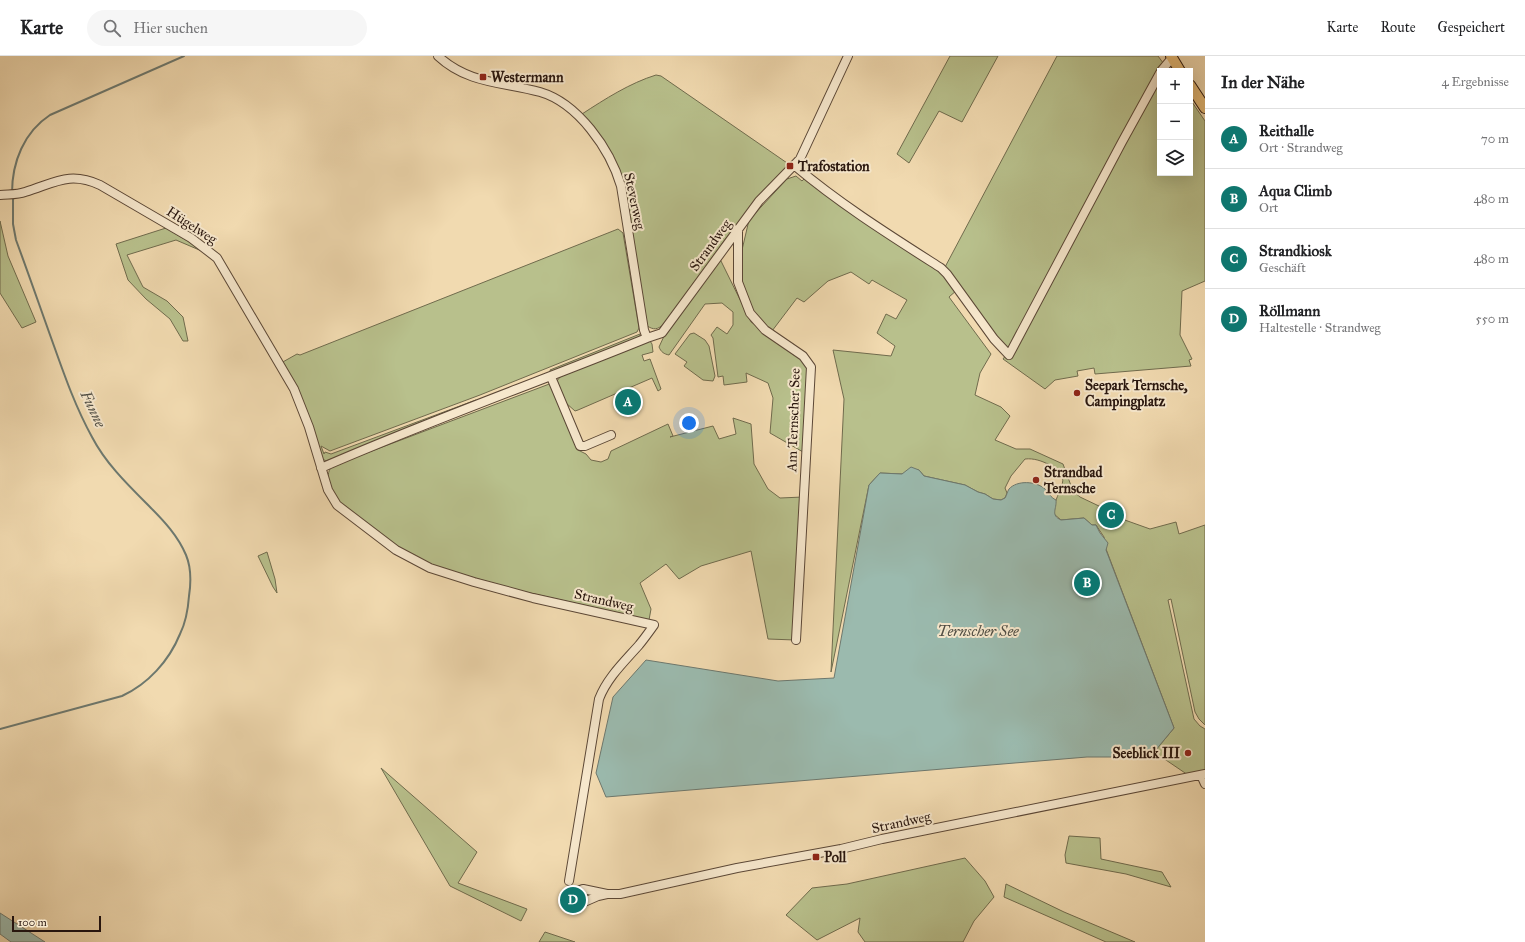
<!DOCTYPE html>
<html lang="de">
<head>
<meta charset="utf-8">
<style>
  :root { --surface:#fff; --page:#f6f6f6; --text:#202124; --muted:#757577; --line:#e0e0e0; --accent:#0f766e }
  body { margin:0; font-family:"IM FELL Great Primer",serif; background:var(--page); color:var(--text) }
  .controls { position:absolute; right:12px; top:12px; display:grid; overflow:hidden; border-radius:0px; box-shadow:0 4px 16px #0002 }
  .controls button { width:36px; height:36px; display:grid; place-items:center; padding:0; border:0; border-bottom:1px solid var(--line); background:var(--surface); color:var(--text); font:20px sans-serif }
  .scale { position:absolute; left:12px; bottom:10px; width:89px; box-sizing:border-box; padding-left:4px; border:2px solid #29160e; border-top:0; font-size:11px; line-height:14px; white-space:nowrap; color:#29160e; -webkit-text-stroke:3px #f6e7cc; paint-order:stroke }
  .you { position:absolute; left:689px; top:367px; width:14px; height:14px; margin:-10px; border:3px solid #fff; border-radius:50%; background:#1a73e8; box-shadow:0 0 0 6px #1a73e833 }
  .badge { display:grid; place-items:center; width:26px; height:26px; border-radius:50%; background:var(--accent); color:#fff; font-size:13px; font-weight:700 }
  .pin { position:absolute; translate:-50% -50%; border:2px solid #fff; box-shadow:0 1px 4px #0006 }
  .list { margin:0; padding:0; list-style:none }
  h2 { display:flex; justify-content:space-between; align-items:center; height:52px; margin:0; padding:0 16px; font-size:17px }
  h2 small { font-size:13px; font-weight:400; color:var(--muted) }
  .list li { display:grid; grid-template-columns:26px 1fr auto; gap:12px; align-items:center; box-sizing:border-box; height:60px; padding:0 16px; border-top:1px solid var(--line) }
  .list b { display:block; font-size:15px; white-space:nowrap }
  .list p { margin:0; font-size:13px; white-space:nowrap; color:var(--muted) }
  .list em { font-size:13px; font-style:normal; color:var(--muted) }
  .icon { flex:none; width:22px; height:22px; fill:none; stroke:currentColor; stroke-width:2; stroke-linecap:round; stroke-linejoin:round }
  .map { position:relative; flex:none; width:1205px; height:886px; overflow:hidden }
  header { display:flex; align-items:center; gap:24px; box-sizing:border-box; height:56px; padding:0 20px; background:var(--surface); border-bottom:1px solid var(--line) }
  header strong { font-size:19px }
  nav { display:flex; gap:22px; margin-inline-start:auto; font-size:14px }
  .search { width:280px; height:36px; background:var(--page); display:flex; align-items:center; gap:10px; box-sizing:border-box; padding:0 14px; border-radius:22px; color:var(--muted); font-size:15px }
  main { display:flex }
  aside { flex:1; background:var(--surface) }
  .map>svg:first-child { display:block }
</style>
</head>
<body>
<header>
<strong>Karte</strong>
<div class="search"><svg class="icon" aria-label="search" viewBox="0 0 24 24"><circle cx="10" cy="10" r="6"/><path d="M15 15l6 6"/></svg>Hier suchen</div>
<nav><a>Karte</a><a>Route</a><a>Gespeichert</a></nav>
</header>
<main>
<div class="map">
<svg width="1205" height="886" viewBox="0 0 1205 886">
  <rect width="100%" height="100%" fill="#f1dab0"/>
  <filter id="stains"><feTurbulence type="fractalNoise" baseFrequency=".005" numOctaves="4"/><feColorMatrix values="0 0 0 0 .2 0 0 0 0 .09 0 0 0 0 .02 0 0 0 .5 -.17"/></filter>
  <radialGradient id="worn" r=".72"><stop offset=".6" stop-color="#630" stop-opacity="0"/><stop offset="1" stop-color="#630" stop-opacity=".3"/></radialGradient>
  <path fill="#b8c08c" stroke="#706b4d" d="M950 0H998L962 66 939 55 909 107 897 98Z
    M1057 0H1158L1169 15H1160V117H1190V43L1205 65V225L1182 235 1180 279 1192 303 1189 304 1191 310 1095 318 1094 312 1077 315 1078 320 1055 324 1045 333 1003 303 1006 299 957 234 949 241 991 298 980 317 975 339 1001 351 1010 360 995 384 1016 393H1030L1063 408 1073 435 1080 441 1101 451 1104 446 1125 456 1121 462 1122 463 1150 473 1176 466 1179 478 1205 469V669L1199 663 1195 656 1171 543 1168 544 1194 663 1200 670 1205 673V716L1188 719 1163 702 1150 701 1174 672 1106 493 1104 481 1096 469H1092L1084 462 1061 464 1054 458C1051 439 1078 421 1050 409 1042 405 1034 402 1025 403L1011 420 1005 432 1007 437 1005 442 1001 444 993 443 985 438 978 436 965 429 924 420 919 414 902 418 880 417 869 429 831 616 844 343 833 294 891 300 895 290 877 277 886 258 896 263 907 244 872 224 869 228 851 216 828 225 804 246 797 242 772 275 753 259 741 228 742 194 749 164 787 123 796 120 802 125 806 121C846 159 896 187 944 213Z
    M656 19 661 20 790 109 760 141 726 182 664 268C657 274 654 274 647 270L623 127 582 58C605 43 630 27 656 19Z
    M0 165 8 200 36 266 22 272 0 237Z
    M166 172 211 199 176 184 127 199 143 231 167 245 183 261 188 285H183L170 263 146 243 128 224 116 188Z
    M618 173 623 177 639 272 637 276 480 339 330 395 321 390 324 398 325 396 331 398 476 344 477 347 326 405 321 402 281 307 297 298 300 299Z
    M720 203 751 266 802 301 811 311 803 396 770 377 773 342 768 327 746 317 747 326 724 329 723 320 718 321 713 282 711 279 717 271 727 278 733 269V256L722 247 705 248 669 299C664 298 661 296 659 291L665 278Z
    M694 277 705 284 709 290 715 320 713 325 703 324 684 310 687 306 675 298 690 278Z
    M640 278V281L551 318 550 314Z
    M646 285H650L652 288 653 296 642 299 644 305 650 303 661 333 658 335 652 322 578 354 575 355 566 347 557 325 560 321Z
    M552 327 578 394 586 398 591 404 601 406 608 403 611 395 668 368 673 380 670 381 713 370 719 383 736 378 733 362 751 368 754 408 768 433 780 442 803 441 795 584 768 583 751 495 701 510 679 523 666 508 640 527 651 553 649 564 517 534 433 510 407 498 338 447C332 435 323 421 332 410Z
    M267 496 275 523 277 537 273 531 258 500Z
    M381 712 477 796 458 827 527 853 521 865 450 830Z
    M1069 780 1100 782 1101 803 1162 816 1171 831 1126 818 1066 807 1065 799Z
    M965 802 985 825 994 841 974 865 963 886H865L858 876 860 862 817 884 786 859 812 832 847 828Z
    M1006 828 1064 856 1135 886H1106L1004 841Z
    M545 876 575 886H539Z"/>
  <path fill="#9bbaae" stroke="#6d786e" d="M911 411 919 414 924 420 965 429 978 436 985 438 993 443 1001 444 1005 442C1007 439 1007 436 1009 433 1017 424 1036 425 1045 433 1049 437 1050 441 1056 444 1057 453 1050 459 1061 464L1084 462 1092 469H1096L1100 477 1108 487 1106 494 1174 672 1150 701H1087L606 741 596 717 613 641 646 604 778 625 834 622 869 429 880 417 902 418Z
    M0 857 45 886H11L0 878Z"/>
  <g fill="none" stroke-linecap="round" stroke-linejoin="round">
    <path stroke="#6d786e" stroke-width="2" d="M12 137C12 106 24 76 50 59L184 0
      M0 673 122 640C148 628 169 605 180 578 186 566 188 554 189 540 191 527 191 511 186 499 178 480 164 465 150 451 129 430 106 408 92 381 76 352 65 321 54 290 41 254 29 219 16 184L13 168V141"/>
    <defs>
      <path id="minor" d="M438 0C468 28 503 26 540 36 578 47 610 93 621 130L644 274 647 282
        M1161 15 1172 2
        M795 110C840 148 891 180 941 212L947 218 994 283 1009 299 1122 86 1160 17
        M0 139C8 138 17 139 25 136 55 127 69 115 100 129L191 182 217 202 294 333 309 371 328 434 337 449 396 494 430 512 474 526 533 542 654 569C649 576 644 583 639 589 624 606 607 622 599 643L569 825
        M738 173V226L750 257 765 274 803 300 811 311 796 584
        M551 321 580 390H585L611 379
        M321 412C428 365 539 326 647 282L662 277 759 145 800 103 848 0
        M1201 719 1205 728
        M607 838 598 840 582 847 578 845 577 840 578 835 583 833 607 838H620L737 812 841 793 882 783 1205 718"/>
      <path id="major" d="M1171 0 1180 15
        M1190 29 1205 52"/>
    </defs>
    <use href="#minor" stroke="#5b4736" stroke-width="10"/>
    <use href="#major" stroke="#29160e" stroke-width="12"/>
    <use href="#minor" stroke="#f6e7cc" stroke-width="8"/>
    <use href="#major" stroke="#e8bd78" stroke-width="10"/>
  </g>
  <g fill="#8f2418" stroke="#f6e7cc" stroke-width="1.5">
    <rect x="479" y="17" width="8" height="8" rx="2"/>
    <rect x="786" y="106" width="8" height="8" rx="2"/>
    <circle cx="1077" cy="337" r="4"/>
    <circle cx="1036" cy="424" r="4"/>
    <circle cx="1188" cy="697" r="4"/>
    <rect x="812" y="797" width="8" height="8" rx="2"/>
  </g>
  <g text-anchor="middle" stroke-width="4" stroke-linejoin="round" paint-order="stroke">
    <g font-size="14" font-weight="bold" fill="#29160e" stroke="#f6e7cc" text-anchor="start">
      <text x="491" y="26">Westermann</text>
      <text x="798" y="115">Trafostation</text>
      <text x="1085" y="334">Seepark Ternsche,<tspan x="1085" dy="16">Campingplatz</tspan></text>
      <text x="1044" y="421">Strandbad<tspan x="1044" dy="16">Ternsche</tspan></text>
      <text x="1180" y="702" text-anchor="end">Seeblick III</text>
      <text x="824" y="806">Poll</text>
    </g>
    <g font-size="14" fill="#29160e" stroke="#f6e7cc">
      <text transform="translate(635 145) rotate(78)" y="5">Steverweg</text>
      <text transform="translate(192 169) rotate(33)" y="5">Hügelweg</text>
      <text transform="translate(710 189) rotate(-54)" y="5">Strandweg</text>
      <text transform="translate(793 364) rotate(-88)" y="5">Am Ternscher See</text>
      <text transform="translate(604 544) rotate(13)" y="5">Strandweg</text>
      <text transform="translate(901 766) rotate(-12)" y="5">Strandweg</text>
    </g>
    <g font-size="15" font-style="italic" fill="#514f46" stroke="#f6e7cc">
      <text transform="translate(93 353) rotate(65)" y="5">Funne</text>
      <text x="978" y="580">Ternscher See</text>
    </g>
  </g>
  <rect width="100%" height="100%" filter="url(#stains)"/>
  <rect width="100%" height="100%" fill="url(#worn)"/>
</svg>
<div class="controls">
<button>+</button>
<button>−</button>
<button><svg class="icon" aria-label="layers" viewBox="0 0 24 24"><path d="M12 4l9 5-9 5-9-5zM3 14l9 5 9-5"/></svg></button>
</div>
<div class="scale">100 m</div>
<div class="you"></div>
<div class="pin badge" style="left:628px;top:346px">A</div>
<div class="pin badge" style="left:1087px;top:527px">B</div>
<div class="pin badge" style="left:1111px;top:459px">C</div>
<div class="pin badge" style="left:573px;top:844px">D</div>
</div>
<aside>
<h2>In der Nähe<small>4 Ergebnisse</small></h2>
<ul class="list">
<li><span class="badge">A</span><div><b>Reithalle</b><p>Ort · Strandweg</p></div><em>70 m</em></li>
<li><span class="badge">B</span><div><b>Aqua Climb</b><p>Ort</p></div><em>480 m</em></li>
<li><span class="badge">C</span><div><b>Strandkiosk</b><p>Geschäft</p></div><em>480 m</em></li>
<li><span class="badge">D</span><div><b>Röllmann</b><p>Haltestelle · Strandweg</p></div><em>550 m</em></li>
</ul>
</aside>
</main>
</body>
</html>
